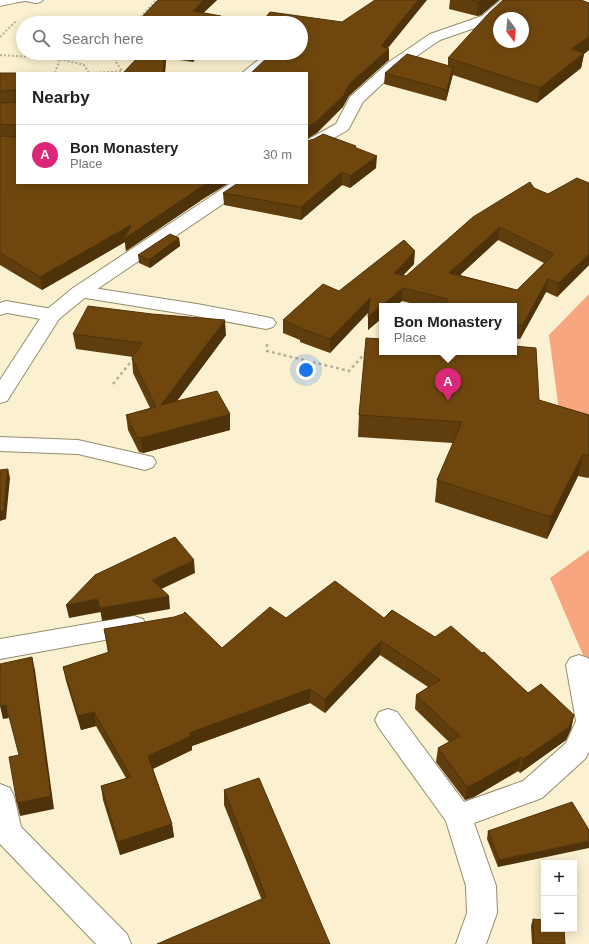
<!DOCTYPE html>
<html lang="en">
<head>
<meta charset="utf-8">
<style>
  :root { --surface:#fff; --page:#f6f6f6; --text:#222; --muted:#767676; --line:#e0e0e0; --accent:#db2777 }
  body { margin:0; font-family:Helvetica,sans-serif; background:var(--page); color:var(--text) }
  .controls { position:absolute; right:12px; bottom:12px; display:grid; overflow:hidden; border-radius:0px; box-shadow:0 2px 10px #0003 }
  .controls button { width:36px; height:36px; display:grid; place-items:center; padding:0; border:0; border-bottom:1px solid var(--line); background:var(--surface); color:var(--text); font:20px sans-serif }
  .compass { position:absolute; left:493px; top:12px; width:36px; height:36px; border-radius:50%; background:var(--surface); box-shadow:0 2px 10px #0003; rotate:164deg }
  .you { position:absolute; left:306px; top:370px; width:14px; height:14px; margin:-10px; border:3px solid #fff; border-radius:50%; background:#1a73e8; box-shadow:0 0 0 6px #1a73e833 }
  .badge { display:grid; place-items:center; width:26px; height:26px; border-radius:50%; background:var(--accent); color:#fff; font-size:13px; font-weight:700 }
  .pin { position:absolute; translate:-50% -33px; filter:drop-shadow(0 1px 2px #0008) }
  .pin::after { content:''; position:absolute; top:21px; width:14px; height:12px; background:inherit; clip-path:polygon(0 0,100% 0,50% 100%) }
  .popup { position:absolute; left:379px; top:303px; width:138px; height:52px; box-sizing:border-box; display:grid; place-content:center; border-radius:0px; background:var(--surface); filter:drop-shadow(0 1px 3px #0005); font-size:13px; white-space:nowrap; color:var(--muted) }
  .popup b { font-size:15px; color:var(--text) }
  .popup::after { content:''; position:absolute; left:50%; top:100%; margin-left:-8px; border:8px solid transparent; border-top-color:var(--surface) }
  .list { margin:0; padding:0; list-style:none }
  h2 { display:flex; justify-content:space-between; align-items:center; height:52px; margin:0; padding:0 16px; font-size:17px }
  h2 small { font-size:13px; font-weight:400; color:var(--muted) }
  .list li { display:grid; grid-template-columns:26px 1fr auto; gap:12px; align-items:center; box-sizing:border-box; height:60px; padding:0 16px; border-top:1px solid var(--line) }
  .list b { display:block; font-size:15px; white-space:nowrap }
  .list p { margin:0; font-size:13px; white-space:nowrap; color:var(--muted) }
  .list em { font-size:13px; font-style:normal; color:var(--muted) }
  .icon { flex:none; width:22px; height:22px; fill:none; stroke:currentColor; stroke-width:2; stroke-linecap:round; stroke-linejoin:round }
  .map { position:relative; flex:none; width:589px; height:944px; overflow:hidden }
  .search { position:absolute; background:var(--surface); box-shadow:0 2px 10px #0003; left:16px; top:16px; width:292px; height:44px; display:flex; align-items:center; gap:10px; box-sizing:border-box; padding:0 14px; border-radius:22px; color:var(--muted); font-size:15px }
  .panel { position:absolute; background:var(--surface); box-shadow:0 2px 10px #0003; left:16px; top:72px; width:292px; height:112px; border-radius:0px }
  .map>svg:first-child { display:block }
</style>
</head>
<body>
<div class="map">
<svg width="589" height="944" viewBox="0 0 589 944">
  <rect width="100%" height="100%" fill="#fbf1d1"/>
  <path fill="#f7a67f" d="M589 294V420L559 411 549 335Z
    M589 550V669L550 578Z"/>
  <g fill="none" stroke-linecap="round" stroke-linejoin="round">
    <defs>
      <path id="service" d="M0 0H43C37 6 31 1 25 1 21 1 6 5 0 6Z"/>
      <path id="minor" d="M267 53H283L260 73H242Z
        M80 286 197 304 266 317 273 319 276 323 273 327 266 329 197 316 73 296 71 292 73 288Z
        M6 301 52 309 59 311 62 315 59 319 52 321 7 313 0 315V303Z
        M0 437 78 440 153 457 156 462 153 467 145 470 78 454 0 451Z
        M134 616 143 619 146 626 143 633 0 659V639Z
        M579 655 588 658 589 660V752L585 759 542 798 474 823 496 886 497 913 486 944H456L467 913 466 886 446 821 379 728 375 720 379 712 388 709 397 712 464 802 523 781 566 743 576 721 566 665 570 658Z"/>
      <path id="tertiary" d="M501 0H516L492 22 440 40 399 68 363 102 348 130 313 150 307 152V140L336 124 350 97 389 62 430 34 482 16Z
        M231 183H251L248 187 87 296 59 319 7 401 0 403V380L45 311 73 288Z
        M0 784 10 788 14 796 21 827 127 934 131 944H96L0 844Z"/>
    </defs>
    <use href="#service" stroke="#958c6e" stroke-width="2"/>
    <use href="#minor" stroke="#958c6e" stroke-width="2"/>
    <use href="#tertiary" stroke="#958c6e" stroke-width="2"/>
    <path stroke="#bab298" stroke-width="2" stroke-dasharray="2 2" stroke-linecap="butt" d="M135 23 156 0
      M0 37 17 20
      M0 55 60 59 84 65 89 73
      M55 73 60 59
      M95 73 122 71 110 53"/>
    <path stroke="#bab298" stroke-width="2.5" stroke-dasharray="3 3" stroke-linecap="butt" d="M267 344V351L349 371 366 352
      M113 384 133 359"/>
    <use href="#service" fill="#fff" fill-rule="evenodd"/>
    <use href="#minor" fill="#fff" fill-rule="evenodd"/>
    <use href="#tertiary" fill="#fff" fill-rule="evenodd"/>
  </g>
  <path fill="#5f3d0c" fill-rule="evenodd" d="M158 0H217L203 13 221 23H139V20Z
    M450 0H499L481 15 477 16 449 9Z
    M589 3V50L584 54 581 68 537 103 453 75 452 78 446 101 384 84 385 73 448 66V58Z
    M142 53H200L193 62 166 58 165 73H123Z
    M247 53H265L261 56 247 54Z
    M0 73 200 201 126 251 125 242 42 290 0 265Z
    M356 146V148L376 168 350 188 342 185 301 220 224 205 223 193Z
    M589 183V265L557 297 546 292 520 339 514 338V306H422L402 301 382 306V318L368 330 369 312 330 353 300 342V340L283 333V320L339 291 414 264 403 275 406 276 534 188 548 194ZM498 240 544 263 517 290 460 275Z
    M179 238 180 246 150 268 139 263 138 255Z
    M73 334 226 335 177 401 230 414V430L143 453 139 452 128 430 126 415 150 408 133 373 132 358 133 357 76 349Z
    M539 400 589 415V477L588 478 578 476 547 539 435 502 437 480 453 443 358 437 359 415Z
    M286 618H384L435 637 482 653 528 693 574 715 571 729 566 740 520 773 518 771 474 797 465 800 436 762 438 748 449 742 415 709 416 695 428 687 380 655 325 713 310 703 192 746V750L153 769 172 824 174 837 120 855 103 800 101 786 126 778 96 726 81 730 66 681 63 667 108 653 104 629 222 648Z
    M224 790 330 944 261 898 224 805Z
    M589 830 498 867 487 839 488 831Z
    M533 919 565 944H532L531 926Z"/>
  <path fill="#4e320a" d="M204 0H217L193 23V11Z
    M418 0H427L384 53 389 49V60L349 96 343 107 317 133 307 139V127L349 84Z
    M483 0H499L481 15 477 16 478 2Z
    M221 16V23H215Z
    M589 37V50L584 54 581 68 537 103 540 88 571 49Z
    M165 53H166V58L165 73H163Z
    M192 53H200L193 62Z
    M261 53H265L261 56Z
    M453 67 452 78 446 101 447 90Z
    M377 156 376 168 350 188V176Z
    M342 172V185L301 220V207Z
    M207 183H229L200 201 126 251 125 242 42 290 40 277 131 225Z
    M500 227 498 240 448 286 449 273Z
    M179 238 180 246 150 268 149 260Z
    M415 251 414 264 393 286 394 273Z
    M589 254V265L557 297 559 283Z
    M548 279 546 292 520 339 522 326Z
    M403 288 402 301 396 306H382V318L368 330V317Z
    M370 298 369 311 330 353V339Z
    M225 320 226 335 162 421 161 405Z
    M230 414V430L143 453 141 438Z
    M583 454 578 476 547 539 551 517Z
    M8 469 10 478 6 519 0 521V512Z
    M194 560 195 573 153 593 152 580Z
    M169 596 170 609 102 621 100 608Z
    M98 599 101 612 69 618 66 605Z
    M381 641 380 655 325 713V699Z
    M32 657 35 670 54 809 20 816 17 803Z
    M310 689V703L192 746V750L150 770 148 756 189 733Z
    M6 705 9 718 3 719 0 706Z
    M94 712 96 726 81 730 78 716Z
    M574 715 571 729 566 740 520 773 523 759Z
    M521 757 518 771 474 797 465 800 467 787Z
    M172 824 174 837 120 855 118 842Z
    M589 841V848L498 867 499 860Z"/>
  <path fill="#6f470e" stroke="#4e320a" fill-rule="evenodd" d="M158 0H204L193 11 221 16 215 23H157L139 20Z
    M375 0H418L381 46 389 49 349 84 344 95 317 121 307 127V73H251L272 53H301V23H261L270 12 342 22Z
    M471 0H483L478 2Z
    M503 0H581L589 3V37L571 49 584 53 540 88 448 58 489 13ZM499 18H523V42H499Z
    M142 53H165L163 73H123Z
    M407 54 453 67 447 90 385 73Z
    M0 73H28H17V183H207L124 239 131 225 40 277 0 253V136L16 137V125L0 124V103L16 102V90L0 91Z
    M323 134 356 146 354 147 377 156 350 176 342 172 301 207 223 193 238 183H307V141L314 139Z
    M577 178 589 183V254L559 283 548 279 522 326 514 324V306H446L444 305 448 299 403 288 368 317 370 298 330 339 300 328H301L283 320 323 284 339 291 404 240 415 251 394 273 406 276 473 217 530 182 534 188 548 194ZM500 227 554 254 517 290 449 273Z
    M170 234 179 238 149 260 138 255Z
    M88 306 152 314 225 320 161 405 217 391 230 414 141 438 137 437 126 415 156 407 132 358 142 343 73 334Z
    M366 338 382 339V352H514V346L536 348 539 400 589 415V456L583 454 551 517 437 480 462 422 359 415Z
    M8 469 4 511 0 512V470Z
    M175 537 194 560 152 580 169 596 100 608 98 599 66 605 95 575Z
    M335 581 384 618 392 610 435 637 451 626 482 653 484 652 528 693 541 684 574 715 569 727 523 759 521 757 476 783 467 787 438 748 460 736 416 695 440 680 381 641 325 699 310 689 189 733 191 736 148 756 172 824 118 842 101 786 131 777 94 712 78 716 63 667 109 652 104 629 174 617 183 614 185 612 222 648 270 607 286 618Z
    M32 657 51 796 17 803 9 757 19 755 6 705 0 706V664Z
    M259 778 330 944H157L266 897 224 790Z
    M572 802 589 830V841L499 860 488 831Z
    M533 919 544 920V929H564L565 944H534Z"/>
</svg>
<div class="controls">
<button>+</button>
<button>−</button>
</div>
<svg class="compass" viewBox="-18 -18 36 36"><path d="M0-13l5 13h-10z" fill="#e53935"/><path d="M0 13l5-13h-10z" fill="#767676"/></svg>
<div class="you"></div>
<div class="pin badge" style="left:448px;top:401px">A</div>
<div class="popup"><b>Bon Monastery</b>Place</div>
<div class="search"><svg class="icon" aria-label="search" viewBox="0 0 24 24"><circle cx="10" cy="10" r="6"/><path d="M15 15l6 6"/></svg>Search here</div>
<section class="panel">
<h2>Nearby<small></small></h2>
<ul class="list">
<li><span class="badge">A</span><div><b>Bon Monastery</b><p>Place</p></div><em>30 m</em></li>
</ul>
</section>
</div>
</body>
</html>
